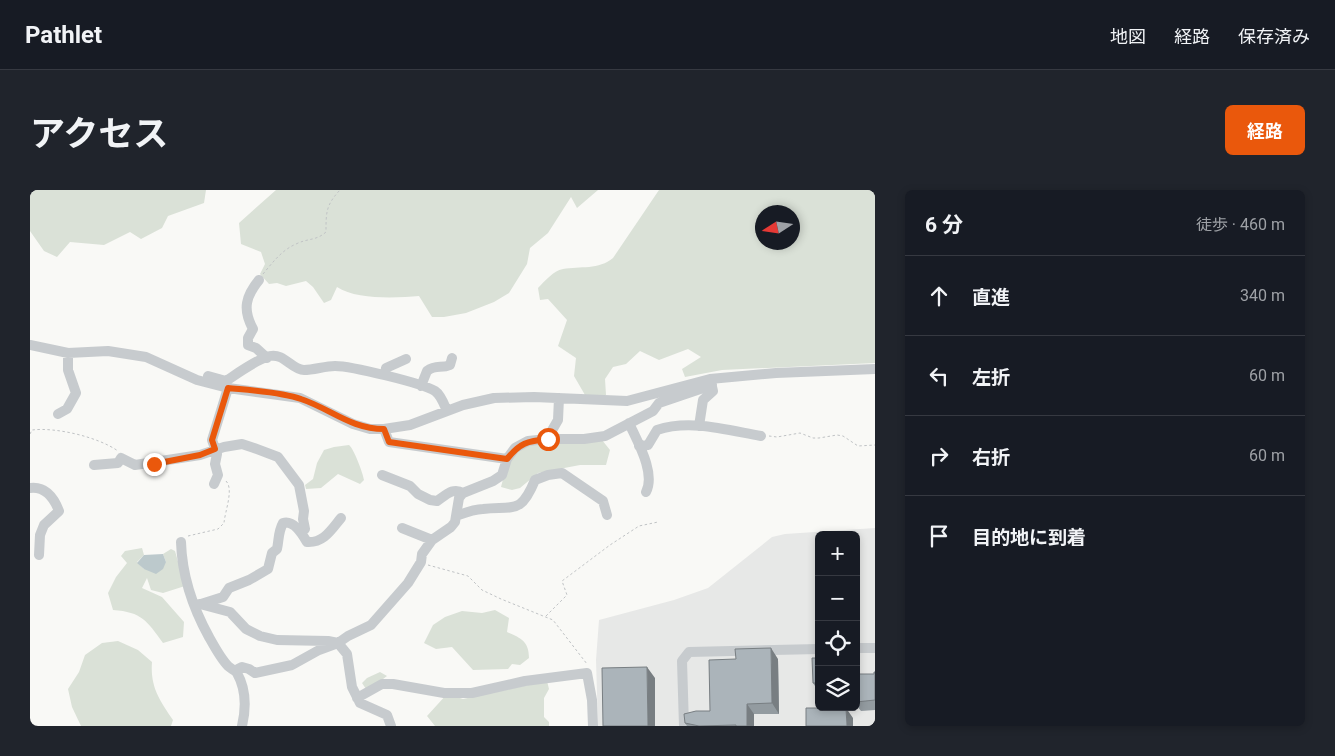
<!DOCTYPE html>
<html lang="ja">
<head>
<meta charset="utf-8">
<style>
  :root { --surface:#171b24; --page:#20242c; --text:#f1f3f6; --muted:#9ea1a6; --line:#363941; --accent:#ea580c }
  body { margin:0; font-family:Roboto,"Noto Sans JP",sans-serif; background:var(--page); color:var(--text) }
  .controls { position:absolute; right:15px; bottom:15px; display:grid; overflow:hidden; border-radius:8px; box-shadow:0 2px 8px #0003 }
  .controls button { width:45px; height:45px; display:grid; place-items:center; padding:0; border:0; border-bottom:1px solid var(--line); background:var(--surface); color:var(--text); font:25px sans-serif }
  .compass { position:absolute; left:725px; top:15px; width:45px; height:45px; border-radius:50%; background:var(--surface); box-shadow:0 2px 8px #0003; rotate:258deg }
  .stop { position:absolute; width:15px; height:15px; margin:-11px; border:4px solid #ea580c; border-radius:50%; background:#fff }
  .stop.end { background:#ea580c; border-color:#fff; box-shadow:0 1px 5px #0008 }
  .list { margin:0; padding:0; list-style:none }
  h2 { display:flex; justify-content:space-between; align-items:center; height:65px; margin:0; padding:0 20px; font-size:21px }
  h2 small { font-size:16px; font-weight:400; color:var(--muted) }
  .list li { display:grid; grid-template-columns:32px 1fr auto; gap:15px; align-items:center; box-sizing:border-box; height:80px; padding:0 20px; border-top:1px solid var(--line) }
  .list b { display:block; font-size:19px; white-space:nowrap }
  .list em { font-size:16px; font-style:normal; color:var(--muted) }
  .icon { flex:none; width:28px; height:28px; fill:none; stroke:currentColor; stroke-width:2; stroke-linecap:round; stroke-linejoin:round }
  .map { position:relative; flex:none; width:845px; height:536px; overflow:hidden; border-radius:8px }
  header { display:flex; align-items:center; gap:30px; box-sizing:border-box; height:70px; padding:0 25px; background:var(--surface); border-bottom:1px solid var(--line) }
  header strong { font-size:24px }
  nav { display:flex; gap:28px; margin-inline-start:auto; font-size:18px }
  .intro { display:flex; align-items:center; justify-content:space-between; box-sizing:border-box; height:120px; padding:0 30px }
  h1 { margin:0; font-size:35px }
  .button { padding:12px 22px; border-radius:8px; background:var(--accent); color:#fff; font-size:18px; font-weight:700 }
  main { display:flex; gap:30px; padding:0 30px }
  aside { flex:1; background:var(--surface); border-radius:8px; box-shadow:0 2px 8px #0003 }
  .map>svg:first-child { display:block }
</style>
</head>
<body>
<header>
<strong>Pathlet</strong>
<nav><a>地図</a><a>経路</a><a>保存済み</a></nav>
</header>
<div class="intro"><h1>アクセス</h1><a class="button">経路</a></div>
<main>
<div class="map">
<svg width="845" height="536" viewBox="0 0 845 536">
  <rect width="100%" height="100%" fill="#f9f9f6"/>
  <path fill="#e7e8e7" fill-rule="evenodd" d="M845 338V536H568L566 470 569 430 644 410 678 398 742 347 755 344ZM789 345H826V517H789Z"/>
  <path fill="#dae1d7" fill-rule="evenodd" d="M0 0H176L174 13 138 26 132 38 111 49 100 42 74 55 40 52 27 67 14 61 0 41Z
    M246 0H568L547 18 541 7 518 43 500 58 497 74 479 103 464 112 436 123 414 127H402L389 106C367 108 326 110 307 97L301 110 294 113 283 97 276 91 256 96 247 93 239 94 230 84 235 74 231 62 211 54 209 33Z
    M629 0H845V173L692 180 655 187 652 179 671 167 658 159 629 170 610 161 596 174 583 177 575 189 576 205H555L544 186 546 168 528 156 537 130 518 109 510 110 508 98C515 91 523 81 533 79 550 76 569 80 583 68ZM732 22H762V52H732Z
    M572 250 580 260 576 275H550L508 283 490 298 482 300 471 297C477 275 476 265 499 255Z
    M319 255C324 259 333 283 334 290L330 294 308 284 291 298 276 299 275 295 283 289 287 273 294 260 304 257Z
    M112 358 114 365 107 372 114 379 136 372 133 364 141 359 145 361 155 396 133 403 121 400 117 388 112 398 132 407 154 432 153 447 133 453C117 431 112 422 83 420L78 403 86 387 97 373 91 366 95 361Z
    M465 420 479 428 477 442C491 448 499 451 499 468L490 475 482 474 478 479 443 480 422 457 406 459 394 453 403 435 415 427 432 421 452 423Z
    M88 451 108 460 122 472C120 497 130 511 143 530L141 536H51L42 517 38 499 49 482 55 465 72 453Z
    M350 482 357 486 345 495 336 499 332 493 337 488Z
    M517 491 519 499 514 508V527L519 532V536H405L397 526 417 504 433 509Z"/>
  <path fill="#bcc9cc" d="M133 364 136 372 133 379 126 384 114 379 107 373 114 365Z"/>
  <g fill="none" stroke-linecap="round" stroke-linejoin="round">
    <path stroke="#c0c3c5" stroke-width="1" stroke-dasharray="2.5 2.5" stroke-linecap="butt" d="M233 84C243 72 252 60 266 54 278 48 286 51 296 42 296 22 296 15 310 0
      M0 244 2 240C26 237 68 247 88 261
      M739 246 747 247 770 243 783 248H789L807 245 813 246 828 256 845 255
      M158 346 188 339 194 333C195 321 204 299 196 291H194
      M398 375 438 386 452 400 471 409 523 430 557 474
      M516 426 537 405 532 391 580 355 609 336 628 332"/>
    <path stroke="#c7cbce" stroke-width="10" d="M229 90C216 106 212 119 223 139L218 148V155L226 158 237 168
      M0 155 38 163 78 161 116 167 167 190 198 198 270 208 323 234 340 239H354L380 235 433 215 464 208 504 207 597 211 680 189 746 183 845 179
      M355 185 356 178 376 169
      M178 186 196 191C208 183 227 169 240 166 254 163 262 180 274 180 284 180 295 176 305 176 321 176 392 193 405 201 411 205 414 214 417 221
      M391 196 397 181C406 174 411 179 420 175L422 168
      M28 224 37 219 46 203 38 180V163
      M599 233C607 251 626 283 616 302
      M669 236 673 210 683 201 681 192
      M517 249 528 230 529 208
      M609 256 618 255 627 240C660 229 697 240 731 246
      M477 269 485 258 498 251 517 249H554L575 246 623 221 629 213 682 195
      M64 275 88 273 91 268 105 275 170 265 194 257 212 254 224 258 248 267 269 295 274 321 273 329 275 339 271 343
      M352 285 380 296 388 304 400 310 407 311C416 305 423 297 433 303
      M184 294 188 285 185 274 187 264 182 250 198 198
      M0 298C16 296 24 308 29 321L14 335 10 345 9 365
      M426 326C434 323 444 319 453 319 485 316 491 324 505 290L518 285 532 283 573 311 577 325
      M372 338 402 350
      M151 352C152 385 163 418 179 447 184 456 191 469 198 476 201 479 205 480 207 483 216 499 216 519 212 536
      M171 414 193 407 199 398 219 390 238 379 242 363 247 359C249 350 248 342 253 333 264 330 272 344 277 352 294 353 301 340 311 328
      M165 416 170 414 200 422 216 439 230 446 247 450 298 451 308 453 317 464 322 497 330 513 357 525 361 536
      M826 458H845
      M207 482 208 479 212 477 219 479 225 483 262 475 289 460 308 453 318 446 341 435 378 393 391 372 392 364 402 350 421 337 425 332 429 308 433 303 463 291 472 285 477 269 359 252 354 239
      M327 508 352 494H363L414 503H442L495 491 557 483 562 510 563 536
      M654 536 652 471 659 462 789 459"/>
  </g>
  <path fill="#939ba0" d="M789 468V502L783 493Z
    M748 469 749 524H724V536H657L655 533 680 521Z
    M845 482V520L831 521 826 515V484H844Z"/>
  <path fill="#787e82" d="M741 458 748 469 749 524 742 513Z
    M617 477 625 488V536H618Z
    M717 514 724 524V536H717Z
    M816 518 823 528V536H817Z"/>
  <path fill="#abb4ba" stroke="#787e82" d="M741 458 742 513 717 514V536H706V535L669 536 655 533 654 524 666 521H680L679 470 706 469 705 459Z
    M782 468H789V493H783Z
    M617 477 618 536H573L572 478Z
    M844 482H845V510L826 512V484H844Z
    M776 518H816L817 536H776Z"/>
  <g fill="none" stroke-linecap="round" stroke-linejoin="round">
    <path stroke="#ea580c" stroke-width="6" d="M124 274 170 265 185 259 182 250 198 198C218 200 252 202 271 209 301 219 321 239 354 239L359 252 477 269C490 253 497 251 518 249"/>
  </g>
</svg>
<div class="controls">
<button>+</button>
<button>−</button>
<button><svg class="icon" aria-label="locate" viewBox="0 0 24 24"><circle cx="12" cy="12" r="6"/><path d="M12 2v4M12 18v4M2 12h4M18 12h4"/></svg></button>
<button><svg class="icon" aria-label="layers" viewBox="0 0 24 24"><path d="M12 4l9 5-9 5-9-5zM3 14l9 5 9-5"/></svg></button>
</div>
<svg class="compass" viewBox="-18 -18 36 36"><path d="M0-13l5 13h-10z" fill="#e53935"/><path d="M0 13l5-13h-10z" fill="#9ea1a6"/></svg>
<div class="stop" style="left:518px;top:249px"></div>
<div class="stop end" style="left:124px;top:274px"></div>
</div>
<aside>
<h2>6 分<small>徒歩 · 460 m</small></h2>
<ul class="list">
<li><svg class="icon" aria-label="ahead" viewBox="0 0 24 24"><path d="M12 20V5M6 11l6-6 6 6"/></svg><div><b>直進</b></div><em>340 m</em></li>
<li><svg class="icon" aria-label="left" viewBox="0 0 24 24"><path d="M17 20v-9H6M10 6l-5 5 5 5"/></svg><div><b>左折</b></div><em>60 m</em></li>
<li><svg class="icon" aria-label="right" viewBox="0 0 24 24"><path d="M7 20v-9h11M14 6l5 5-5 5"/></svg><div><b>右折</b></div><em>60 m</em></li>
<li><svg class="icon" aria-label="arrive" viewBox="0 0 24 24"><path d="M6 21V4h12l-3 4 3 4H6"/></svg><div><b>目的地に到着</b></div></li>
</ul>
</aside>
</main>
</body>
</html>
